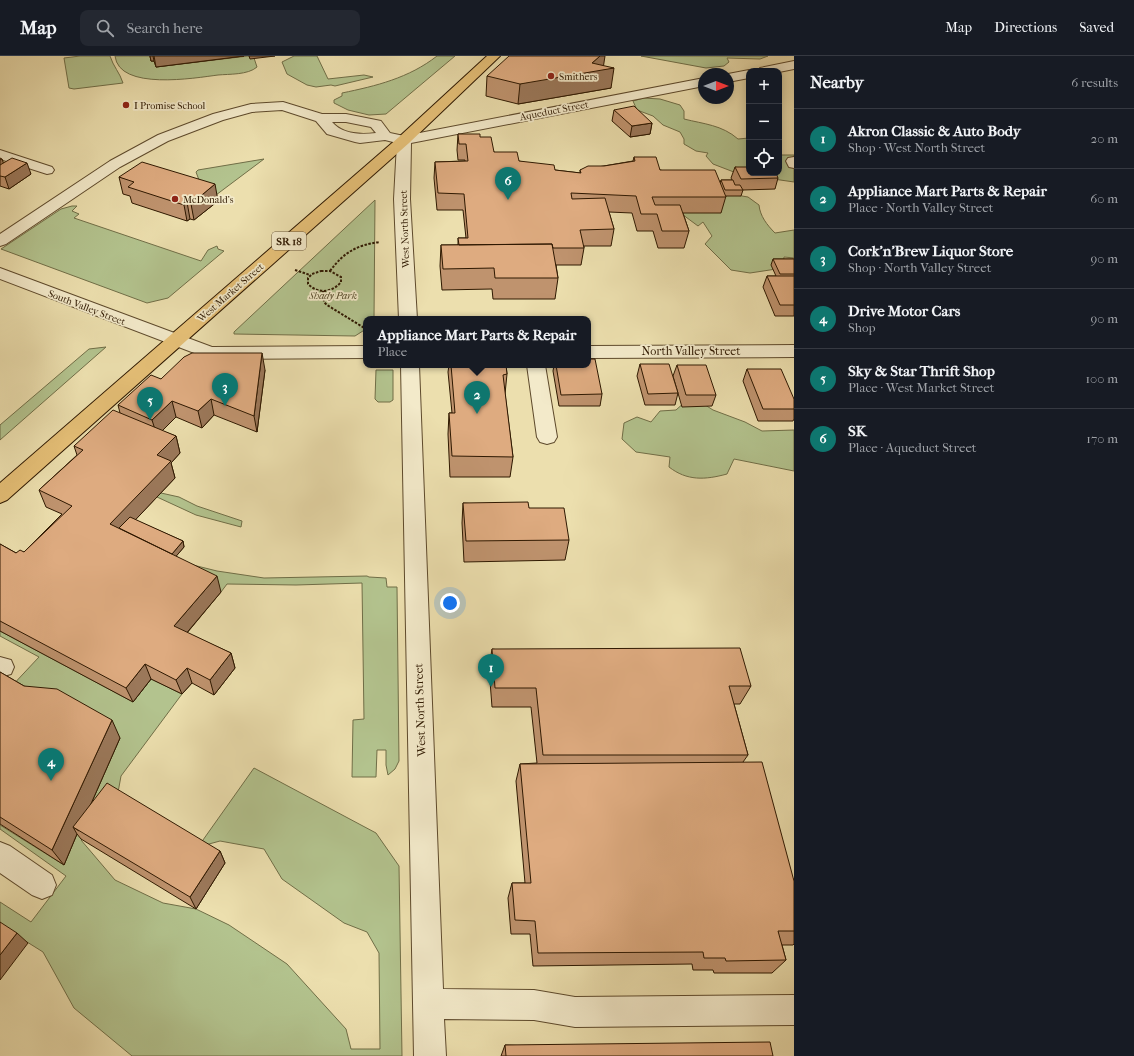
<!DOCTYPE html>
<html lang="en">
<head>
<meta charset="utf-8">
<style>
  :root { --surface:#171b24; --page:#242831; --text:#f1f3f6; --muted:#9ea1a6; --line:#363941; --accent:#0f766e }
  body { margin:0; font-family:"IM FELL French Canon",serif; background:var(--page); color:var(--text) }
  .controls { position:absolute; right:12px; top:12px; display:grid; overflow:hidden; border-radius:8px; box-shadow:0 2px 10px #0003 }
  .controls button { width:36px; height:36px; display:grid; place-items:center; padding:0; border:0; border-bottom:1px solid var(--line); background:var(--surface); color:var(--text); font:20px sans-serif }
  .compass { position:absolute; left:698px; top:12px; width:36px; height:36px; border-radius:50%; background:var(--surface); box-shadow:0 2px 10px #0003; rotate:90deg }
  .you { position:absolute; left:450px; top:547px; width:14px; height:14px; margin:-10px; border:3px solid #fff; border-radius:50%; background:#1a73e8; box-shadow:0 0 0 6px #1a73e833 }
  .badge { display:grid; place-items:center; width:26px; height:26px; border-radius:50%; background:var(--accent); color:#fff; font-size:13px; font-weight:700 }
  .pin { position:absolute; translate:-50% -33px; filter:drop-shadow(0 1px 2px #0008) }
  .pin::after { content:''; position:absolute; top:21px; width:14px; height:12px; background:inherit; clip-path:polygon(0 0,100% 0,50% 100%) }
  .popup { position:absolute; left:363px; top:260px; width:228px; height:52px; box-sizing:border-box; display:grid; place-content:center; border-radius:8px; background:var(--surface); filter:drop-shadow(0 1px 3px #0005); font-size:13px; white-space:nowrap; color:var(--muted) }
  .popup b { font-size:15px; color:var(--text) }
  .popup::after { content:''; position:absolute; left:50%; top:100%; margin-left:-8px; border:8px solid transparent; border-top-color:var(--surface) }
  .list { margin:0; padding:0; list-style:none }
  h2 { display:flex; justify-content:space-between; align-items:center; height:52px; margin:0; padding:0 16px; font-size:17px }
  h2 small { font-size:13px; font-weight:400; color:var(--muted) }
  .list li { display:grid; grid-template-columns:26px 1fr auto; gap:12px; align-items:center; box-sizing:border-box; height:60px; padding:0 16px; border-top:1px solid var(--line) }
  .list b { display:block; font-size:15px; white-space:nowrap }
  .list p { margin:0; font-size:13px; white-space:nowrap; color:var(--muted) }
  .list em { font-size:13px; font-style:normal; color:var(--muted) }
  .icon { flex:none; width:22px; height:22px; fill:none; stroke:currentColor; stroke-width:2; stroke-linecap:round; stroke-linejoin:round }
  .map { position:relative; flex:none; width:794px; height:1000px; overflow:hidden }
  header { display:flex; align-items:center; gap:24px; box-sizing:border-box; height:56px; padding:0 20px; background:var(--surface); border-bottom:1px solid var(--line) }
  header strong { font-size:19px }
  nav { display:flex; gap:22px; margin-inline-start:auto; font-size:14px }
  .search { width:280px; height:36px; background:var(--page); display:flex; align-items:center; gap:10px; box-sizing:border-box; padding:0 14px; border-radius:8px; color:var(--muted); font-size:15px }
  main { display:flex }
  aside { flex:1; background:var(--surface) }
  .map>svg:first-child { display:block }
</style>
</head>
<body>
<header>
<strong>Map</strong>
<div class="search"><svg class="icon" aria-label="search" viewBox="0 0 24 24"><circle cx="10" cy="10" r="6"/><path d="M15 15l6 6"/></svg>Search here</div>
<nav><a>Map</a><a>Directions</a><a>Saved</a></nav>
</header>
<main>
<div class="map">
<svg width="794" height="1000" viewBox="0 0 794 1000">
  <rect width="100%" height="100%" fill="#ecdfae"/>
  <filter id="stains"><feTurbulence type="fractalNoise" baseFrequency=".005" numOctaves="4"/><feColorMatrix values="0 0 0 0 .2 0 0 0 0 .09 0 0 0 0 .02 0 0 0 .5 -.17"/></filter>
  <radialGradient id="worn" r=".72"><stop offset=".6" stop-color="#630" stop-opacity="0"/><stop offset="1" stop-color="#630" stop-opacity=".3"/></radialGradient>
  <path fill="#b3c38e" stroke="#706e47" d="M80 0H110C113 10 120 17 123 27L74 33 69 32 64 2Z
    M115 0H150L151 5H154L156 11 248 0 254 2 257 11C248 19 229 18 218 19 195 22 119 35 115 0Z
    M294 0H317L328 23 364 19 373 21 335 30 331 29 316 31 307 29 287 18 282 6Z
    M437 0H455L386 58 369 59 348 54 334 47V44L342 40V37C376 30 409 22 437 0Z
    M641 0H768L760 3 727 2 729 6 724 10 706 12Z
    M644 42 660 43 680 49 684 55V63C704 68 722 69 738 83L749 82V117H779V92L781 95 780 99H794V126L739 118 713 108 706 100 708 97 696 95 684 88V83L680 76 663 69 653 60 637 54 633 45Z
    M264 103 216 139 202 132 196 116 198 114Z
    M730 138 748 141 759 149C760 160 767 169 775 177L794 174V202L784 201 783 212 750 217 731 214 705 188 712 180 703 166 698 170 675 153Z
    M375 144 374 263H366V273L355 280 234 278V276Z
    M72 150H77L72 155 79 158 74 162 201 205 208 194 217 190 218 193 224 195 168 242 147 247 1 193 61 153Z
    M106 291 0 384V369L89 293Z
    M376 314H393V344L390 346H378L375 343Z
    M686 345H699L713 354 745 366 762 375 794 374V415L734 403 727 418C705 424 687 425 669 411L670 401 636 396 622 383 624 367 637 361 651 366 660 355 676 354Z
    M161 437 179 441 197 450 242 465 241 471 196 459 157 441Z
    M173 504 217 515 264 522 367 520 369 521 386 522 387 531H397L399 705 395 713 388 719 386 709V694H377L376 721H352L353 664 364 663 362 527 296 529 227 528 221 536Z
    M0 575 133 646 151 623 182 638 121 720 117 742 81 784 115 824 163 847 196 853 229 869 287 908 346 973 351 993H380L379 897 367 876 344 867 282 823 264 793 220 785 198 791 254 712 376 777 399 810 402 1000H132L74 952 43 896 0 869V846L31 866 66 820 0 773V769L64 809 9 633 39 601 0 580Z"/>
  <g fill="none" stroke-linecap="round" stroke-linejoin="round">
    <defs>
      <path id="minor" d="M794 5V13L779 16 758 15 760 12Z
        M749 14 752 15H749V22L728 26V18Z
        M704 22V30L411 87 410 143 417 263H399L394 143 397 87 385 84 360 87 355 86 327 78 316 65 282 54 252 56 223 64 168 85 120 111 6 188 0 190V178L110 105 158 79 213 58 251 48 283 46 322 58H346L381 65 390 77 404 80ZM332 66H346L371 71 376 77C361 79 342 78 332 66Z
        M0 94 52 111 54 114 52 117 47 118 0 103Z
        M794 101V112L789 111 786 105 788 102Z
        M0 212 212 291 366 290V302L210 303 0 223Z
        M794 289V301L588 302V290Z
        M401 309H419L443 933 534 934 575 941 794 939V969L575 971 534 964 444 963 446 1000H414Z
        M527 309H545L557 381 554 386 547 388 540 386 537 381Z
        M0 601 11 604 14 611 11 618 0 621Z
        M0 786 10 790 52 819 56 829 52 839 42 843 32 839 0 817Z"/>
      <path id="major" d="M487 0H500L409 87 7 444 0 447V427L399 81Z"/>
    </defs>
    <use href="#minor" stroke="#5e4a2c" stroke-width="2"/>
    <use href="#major" stroke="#2e1800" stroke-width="2"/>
    <path stroke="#2e1800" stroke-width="2" stroke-dasharray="2.5 1.5" stroke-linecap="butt" d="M295 214 310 219
      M321 215H330L341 221V226C332 237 318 238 308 228V222L312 218Z
      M330 215C344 196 357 189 380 186
      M323 235 324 246 327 249 366 273"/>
    <use href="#minor" fill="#f3eaca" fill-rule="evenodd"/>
    <use href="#major" fill="#e6c077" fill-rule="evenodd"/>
  </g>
  <path fill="#bf936e" stroke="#2e1800" d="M150 0H244L156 11 154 5H151Z
    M604 10 611 32 518 48 486 40 487 20Z
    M614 54 652 67 650 78 630 81 612 65Z
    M458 78 480 81 494 96 519 105 555 114 580 117V114L633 105 634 101 660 114 720 127 721 124H732L731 122 735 111 778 122 775 133 743 134 741 140H726L721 157H683L689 175 684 192H658L653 175H637L632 157 609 156 614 173 611 190H584V192L581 209H556L558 222 555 243H493L492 233 442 234 440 210 441 189H458V182H466L463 154H437L434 122 435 106 465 105V104H458L457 94Z
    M0 102 2 103 3 107 31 118 9 133 0 130Z
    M119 121 218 145 194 164 190 163 187 165 132 147 130 140 123 138Z
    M773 203H794V260H775L763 231 767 220H776L771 209Z
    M640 308 678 337 675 349H645L637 320Z
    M449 309H506L507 318 505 338 513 401 510 421H450L448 378 449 357H452L448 316Z
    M554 309H588L602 338 600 350H559L553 315Z
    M677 309 716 339 712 350 682 351 673 320Z
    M747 313 794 343V363L793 365H758L743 325Z
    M265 314 257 376 214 359 202 372 176 361 162 375 176 380 180 397 171 407 175 422 135 464 183 485 184 491 176 500 221 536 187 577 231 597 235 612 214 639 192 627 182 638 151 623 133 646 0 575V488L16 497 24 496 62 458 46 451 39 434 77 399 74 390 120 357 118 349 161 323Z
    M463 447 529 452 569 484 565 504 464 506 462 467Z
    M492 593 751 630 740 648H734L748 699 743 706 794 825V888L793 889H782L786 904 772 917H714L713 914H693L692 908 533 910 530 878H511L508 842 512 827H525L516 725 520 708 537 707 531 651H492L489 612Z
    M0 616 24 630 120 682 91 748 220 795 225 807 196 853 81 783 77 778 64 809 0 768Z
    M505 989 773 1000H501Z"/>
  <path fill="#9b785a" stroke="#2e1800" d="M150 0H153L154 5H151Z
    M154 0H244L156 11Z
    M249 0H275L250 3Z
    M600 0H605L603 13 614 12 611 32 518 48 520 28 592 7Z
    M652 67 650 78 630 81 632 70Z
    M2 103 6 114 0 117V104Z
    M27 107 31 118 9 133 5 121Z
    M215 128 218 145 194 164 191 148Z
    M187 146 190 163 187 165 184 149Z
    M262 297 265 314 257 376 254 360Z
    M211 343 214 359 202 372 198 355Z
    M172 345 176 361 157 380 152 364Z
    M176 380 180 397 171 407 175 422 123 477 110 468 157 399Z
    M183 485 184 491 173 504 171 499Z
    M217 520 221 536 179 586 174 570Z
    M231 597 235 612 214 639 210 624Z
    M145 608 151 623 133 646 126 632Z
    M187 612 192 627 182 638 176 624Z
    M112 664 120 682 79 775 73 771 77 778 64 809 52 794Z
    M220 795 225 807 196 853 190 841Z
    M17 877 28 887 0 924V899Z"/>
  <path fill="#deab80" stroke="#2e1800" d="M509 0H600L592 7 614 12 520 28 487 20Z
    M634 50 652 67 632 70 614 54Z
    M458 78H480V81H491L494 96H517L519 105 554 109 555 114 581 117 580 114 588 110H604L635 105 634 101H656L660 114H715L726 141H652L655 149H680L689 175H662L657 158H641L636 140 571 137 572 143 605 142 614 173 580 174 584 192H553L552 188 459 189 458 182H468L464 138 438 137 435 106 468 105 466 88H459Z
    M12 102 27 107 5 121 0 120V109Z
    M142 106 215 128 191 148 187 146 184 149 128 131 134 126 119 121Z
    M735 111H749V117H776L778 122 741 123Z
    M721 124H733L735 129H740L743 134H725Z
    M552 188 558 222H495L494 212 443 213 441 189Z
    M773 203H794V218H780Z
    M767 220H794V249H780Z
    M192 297H262L254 360 211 343 198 355 172 345 152 364 118 349 151 319 161 323 184 301Z
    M588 303H595L602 338 561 339 556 309H588Z
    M640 308H669L678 337 648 338Z
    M451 309H506L507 318 503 319 513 401 452 400 449 357H455Z
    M677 309H706L716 339H686Z
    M747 313H781L794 343V353H763Z
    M113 354 176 380 157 399 171 405 110 468 217 520 174 570 231 597 210 624 187 612 176 624 145 608 126 632 0 565V488L16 497 20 494 24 496 72 450 39 434 83 394 74 390Z
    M528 446 529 452H564L569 484 466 485 463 447Z
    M130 461 183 485 172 498 119 472Z
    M740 592 751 630H729L748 699H543L536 632H495L492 593Z
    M0 616 24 630 57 633 112 664 52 794 0 761Z
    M762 706 794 825V875H778L786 904 726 905 725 902H704L703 896 538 897 535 865 515 864 512 827H531L520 708Z
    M107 727 220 795 190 841 73 771Z
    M0 866 17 877 0 899Z
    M770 986 773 1000H506L505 989Z"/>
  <g fill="#8f2418" stroke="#f3eaca" stroke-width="1.5">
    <circle cx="551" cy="20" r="4"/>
    <circle cx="126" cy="49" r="4"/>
    <circle cx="175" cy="143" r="4"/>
  </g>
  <g text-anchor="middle" stroke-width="3.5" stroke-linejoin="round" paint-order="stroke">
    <g font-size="10" fill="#2e1800" stroke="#f3eaca" text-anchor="start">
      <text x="559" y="24">Smithers</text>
      <text x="134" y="53">I Promise School</text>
      <text x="183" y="147">McDonald's</text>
    </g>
    <g font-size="10" fill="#2e1800" stroke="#f3eaca">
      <text transform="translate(554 54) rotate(-11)" y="4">Aqueduct Street</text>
      <text transform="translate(404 173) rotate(-92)" y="4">West North Street</text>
      <text transform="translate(230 236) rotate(-41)" y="4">West Market Street</text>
      <text transform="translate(87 251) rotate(21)" y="4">South Valley Street</text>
    </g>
    <g font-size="10" font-style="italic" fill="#564b2b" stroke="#f3eaca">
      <text x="333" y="243">Shady Park</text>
    </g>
    <rect fill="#f3eaca" stroke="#69573d" stroke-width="1" x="272" y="176" width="34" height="18" rx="3"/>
    <g font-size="11" font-weight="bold" fill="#2e1800">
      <text x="289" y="189">SR 18</text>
    </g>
    <g font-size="12" fill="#2e1800" stroke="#f3eaca">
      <text x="691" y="299">North Valley Street</text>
      <text transform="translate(420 654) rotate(-92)" y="4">West North Street</text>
    </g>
  </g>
  <rect width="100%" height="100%" filter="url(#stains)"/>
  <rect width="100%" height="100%" fill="url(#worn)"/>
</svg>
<div class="controls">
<button>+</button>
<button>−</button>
<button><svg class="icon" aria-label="locate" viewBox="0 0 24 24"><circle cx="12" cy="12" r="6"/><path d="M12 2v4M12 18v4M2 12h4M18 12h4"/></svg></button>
</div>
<svg class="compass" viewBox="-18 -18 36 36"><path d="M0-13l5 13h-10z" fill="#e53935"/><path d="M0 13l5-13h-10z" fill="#9ea1a6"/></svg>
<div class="you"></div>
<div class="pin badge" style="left:491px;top:631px">1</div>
<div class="pin badge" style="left:477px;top:358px">2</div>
<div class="popup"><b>Appliance Mart Parts &amp; Repair</b>Place</div>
<div class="pin badge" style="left:225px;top:350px">3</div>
<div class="pin badge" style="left:51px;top:725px">4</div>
<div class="pin badge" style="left:150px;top:364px">5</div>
<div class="pin badge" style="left:508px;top:144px">6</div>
</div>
<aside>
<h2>Nearby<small>6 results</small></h2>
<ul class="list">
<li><span class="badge">1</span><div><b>Akron Classic &amp; Auto Body</b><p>Shop · West North Street</p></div><em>20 m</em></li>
<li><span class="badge">2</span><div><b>Appliance Mart Parts &amp; Repair</b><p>Place · North Valley Street</p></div><em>60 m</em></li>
<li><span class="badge">3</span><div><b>Cork'n'Brew Liquor Store</b><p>Shop · North Valley Street</p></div><em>90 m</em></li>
<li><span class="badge">4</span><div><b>Drive Motor Cars</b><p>Shop</p></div><em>90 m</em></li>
<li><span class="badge">5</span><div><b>Sky &amp; Star Thrift Shop</b><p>Place · West Market Street</p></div><em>100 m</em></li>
<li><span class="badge">6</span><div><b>SK</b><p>Place · Aqueduct Street</p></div><em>170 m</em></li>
</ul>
</aside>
</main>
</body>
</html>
